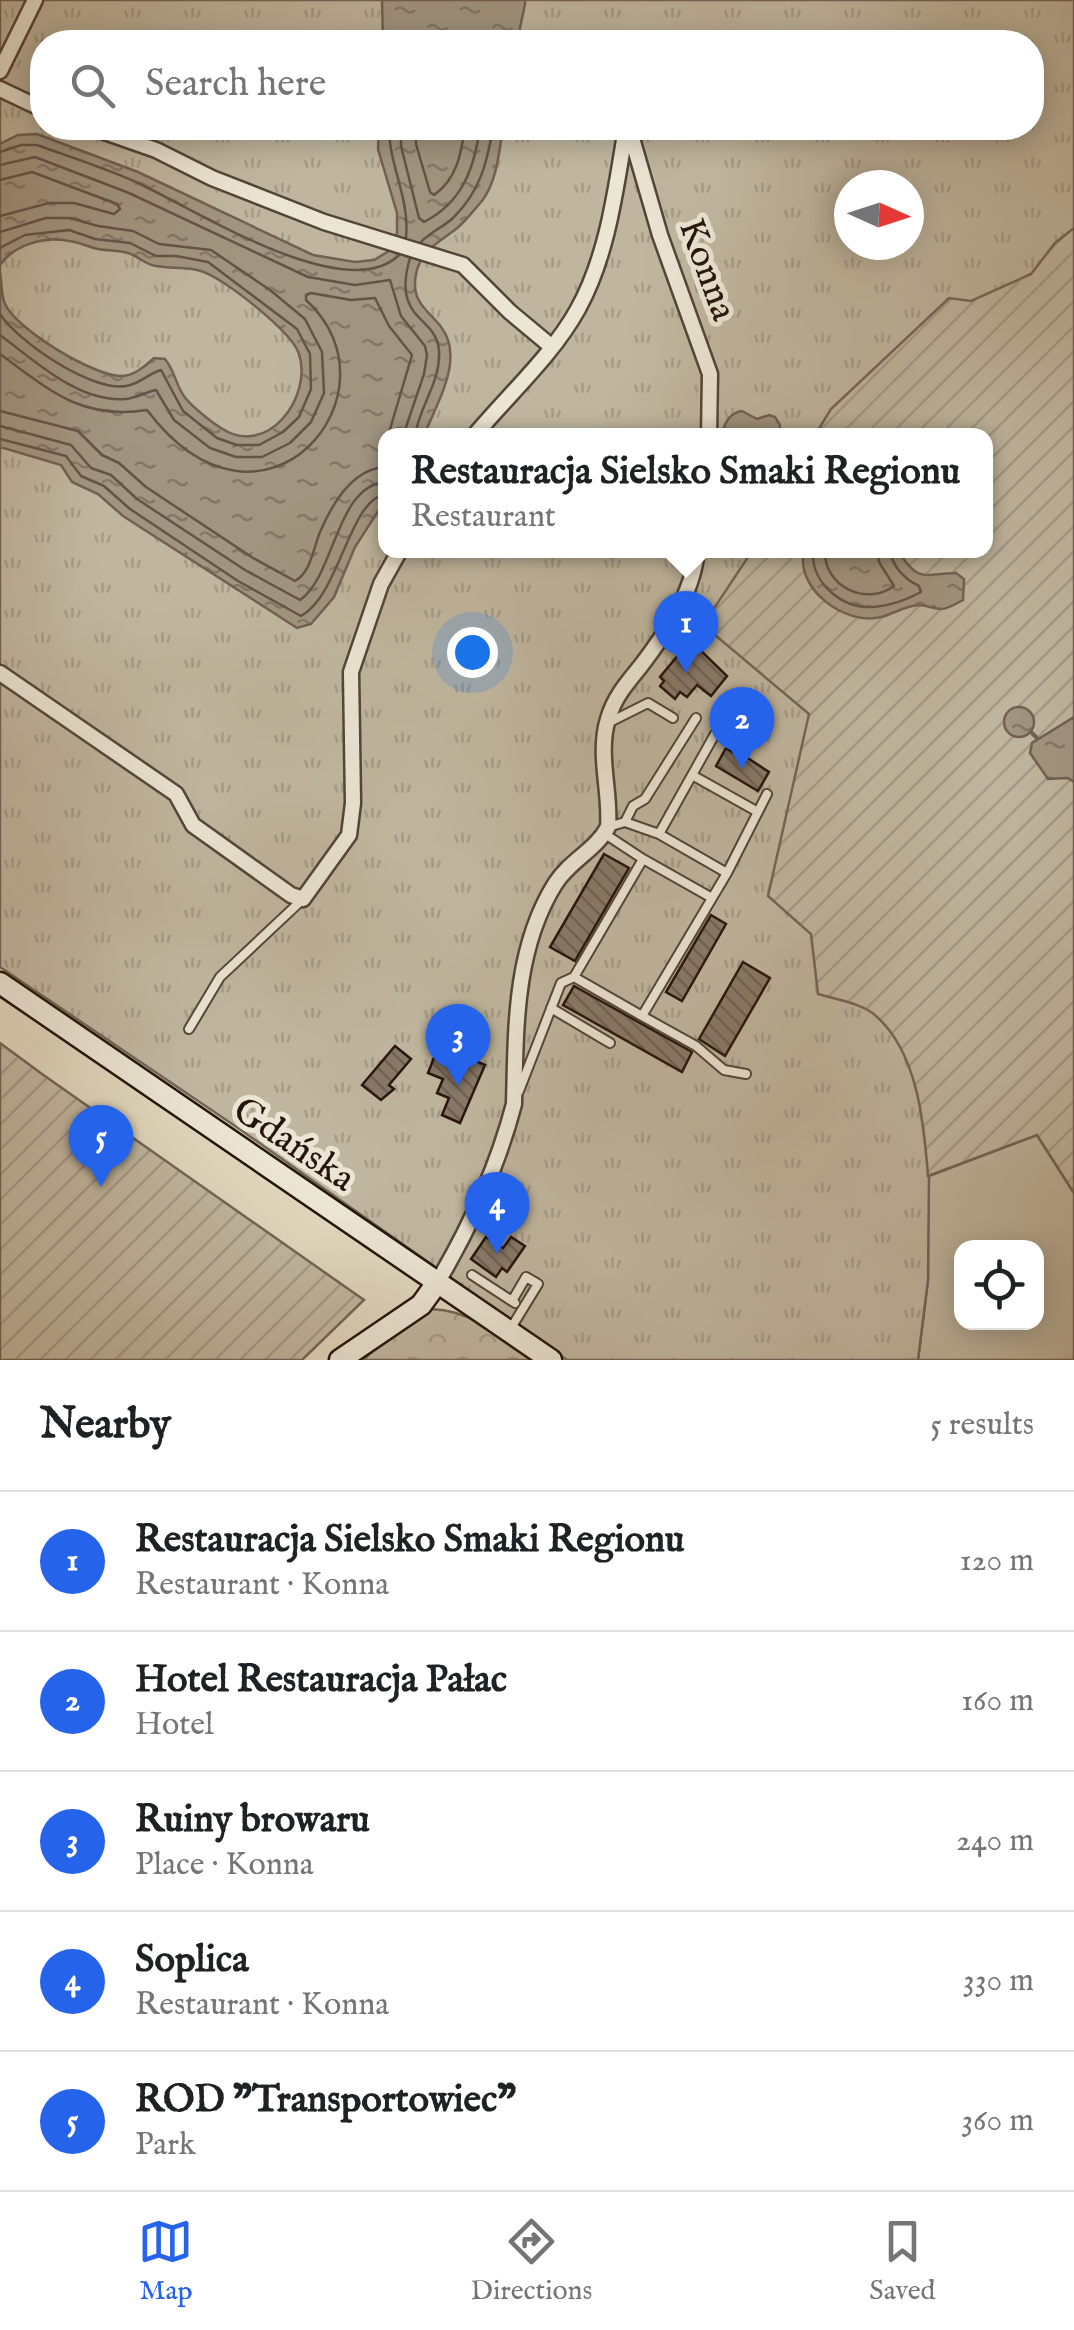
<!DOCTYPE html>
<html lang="en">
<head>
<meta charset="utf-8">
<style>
  :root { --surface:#fff; --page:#f2f2f2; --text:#202124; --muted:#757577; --line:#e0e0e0; --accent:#2563eb }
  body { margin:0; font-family:"IM FELL English",serif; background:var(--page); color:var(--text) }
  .controls { position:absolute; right:30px; bottom:30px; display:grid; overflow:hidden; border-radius:20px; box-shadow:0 5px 25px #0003 }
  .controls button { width:90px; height:90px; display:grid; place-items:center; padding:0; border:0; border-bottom:2px solid var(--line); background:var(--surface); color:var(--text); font:50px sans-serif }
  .compass { position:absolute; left:834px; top:170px; width:90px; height:90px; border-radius:50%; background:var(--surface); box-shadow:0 5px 25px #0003; rotate:93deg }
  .you { position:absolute; left:472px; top:652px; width:35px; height:35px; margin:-25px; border:8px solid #fff; border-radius:50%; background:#1a73e8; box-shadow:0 0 0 15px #1a73e833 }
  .badge { display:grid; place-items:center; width:65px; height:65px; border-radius:50%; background:var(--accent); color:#fff; font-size:32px; font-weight:700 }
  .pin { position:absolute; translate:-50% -82px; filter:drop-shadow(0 2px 5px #0008) }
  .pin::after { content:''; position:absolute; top:52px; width:35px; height:30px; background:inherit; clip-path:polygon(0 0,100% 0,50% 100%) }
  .popup { position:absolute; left:378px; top:428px; width:615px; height:130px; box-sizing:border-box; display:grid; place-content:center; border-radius:20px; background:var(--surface); filter:drop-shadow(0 2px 8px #0005); font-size:32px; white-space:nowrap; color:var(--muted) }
  .popup b { font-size:38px; color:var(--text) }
  .popup::after { content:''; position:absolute; left:50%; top:100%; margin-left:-20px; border:20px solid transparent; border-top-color:var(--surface) }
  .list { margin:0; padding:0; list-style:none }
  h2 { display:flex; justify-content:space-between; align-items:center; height:130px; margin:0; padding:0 40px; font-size:42px }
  h2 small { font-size:32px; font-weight:400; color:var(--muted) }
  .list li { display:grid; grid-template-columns:65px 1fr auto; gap:30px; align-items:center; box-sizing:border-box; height:140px; padding:0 40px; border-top:2px solid var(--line) }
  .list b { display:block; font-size:38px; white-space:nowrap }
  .list p { margin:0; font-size:32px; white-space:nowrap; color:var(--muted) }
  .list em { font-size:32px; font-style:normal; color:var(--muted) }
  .icon { flex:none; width:55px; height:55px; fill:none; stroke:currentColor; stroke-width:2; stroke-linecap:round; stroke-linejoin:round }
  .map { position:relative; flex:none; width:1074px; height:1360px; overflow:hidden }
  .search { position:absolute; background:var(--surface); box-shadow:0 5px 25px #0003; left:30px; right:30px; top:30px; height:110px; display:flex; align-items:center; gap:25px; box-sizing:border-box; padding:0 35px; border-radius:40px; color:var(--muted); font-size:38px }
  .sheet { height:830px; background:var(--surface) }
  nav { display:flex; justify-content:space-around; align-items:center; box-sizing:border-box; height:140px; border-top:2px solid var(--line); background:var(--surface); font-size:28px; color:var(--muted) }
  nav a { display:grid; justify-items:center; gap:5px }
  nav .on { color:var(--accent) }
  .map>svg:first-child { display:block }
</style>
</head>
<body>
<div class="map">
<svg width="1074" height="1360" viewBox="0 0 1074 1360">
  <defs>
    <pattern id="forest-crowns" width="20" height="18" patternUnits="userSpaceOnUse" patternTransform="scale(2.5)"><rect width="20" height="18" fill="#c0b69f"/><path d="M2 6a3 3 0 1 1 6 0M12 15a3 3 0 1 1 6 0" fill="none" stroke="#a59c88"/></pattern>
    <pattern id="park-tufts" width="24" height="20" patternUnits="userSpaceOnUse" patternTransform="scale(2.5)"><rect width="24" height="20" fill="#c0b69f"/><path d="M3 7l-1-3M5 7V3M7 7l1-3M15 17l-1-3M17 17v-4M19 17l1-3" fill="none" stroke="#a59c88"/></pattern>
    <pattern id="garden-furrows" width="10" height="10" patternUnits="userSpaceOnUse" patternTransform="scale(2.5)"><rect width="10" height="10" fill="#c0b69f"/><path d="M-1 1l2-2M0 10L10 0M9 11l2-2" fill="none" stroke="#a59c88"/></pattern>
    <pattern id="water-ripples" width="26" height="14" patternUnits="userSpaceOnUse" patternTransform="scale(2.5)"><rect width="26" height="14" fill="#a19581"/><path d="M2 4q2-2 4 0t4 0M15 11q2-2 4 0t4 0" fill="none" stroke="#837868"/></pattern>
    <pattern id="building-back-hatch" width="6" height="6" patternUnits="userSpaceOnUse" patternTransform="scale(2.5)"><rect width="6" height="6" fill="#877969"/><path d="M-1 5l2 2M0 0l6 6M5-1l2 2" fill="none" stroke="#6e6255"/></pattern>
  </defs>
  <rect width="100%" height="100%" fill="#e0d7bd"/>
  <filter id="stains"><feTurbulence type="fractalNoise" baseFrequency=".002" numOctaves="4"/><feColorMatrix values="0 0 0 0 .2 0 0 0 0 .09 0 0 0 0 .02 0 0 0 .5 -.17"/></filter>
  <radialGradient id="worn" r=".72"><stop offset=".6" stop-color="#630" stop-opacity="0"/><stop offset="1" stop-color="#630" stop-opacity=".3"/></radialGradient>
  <path fill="#c0b69f" stroke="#736556" stroke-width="2.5" fill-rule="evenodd" d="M765 1055 1037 1135 1074 1193V1360H918L928 1280V1176ZM962 1248H1036V1322H962Z"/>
  <path fill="url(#forest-crowns)" stroke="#736556" stroke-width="2.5" d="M431 1309C471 1310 500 1335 531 1360H363L388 1337Z"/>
  <path fill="url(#park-tufts)" stroke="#736556" stroke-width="2.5" fill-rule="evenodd" d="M0 0H1074V1193L1037 1135 929 1176 928 1280 918 1360H567L238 1128 0 967ZM42 42H1032V128H42ZM849 185H909V245H849ZM386 436H986V550H386Z"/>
  <path fill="url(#garden-furrows)" stroke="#736556" stroke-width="2.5" d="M1074 228V1193L1037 1135 928 1176C924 1124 918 1053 876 1016 864 1004 835 999 818 994L811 934 768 896 809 714 703 625 752 551 986 550V436L815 435 831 409 949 298 971 301 1031 274 1055 243Z
    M0 1043 42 1074 364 1300 302 1360H0Z"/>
  <path fill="url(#water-ripples)" stroke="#706153" stroke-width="2.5" d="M382 0H525V4L517 42H383Z
    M379 128H503C499 152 497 181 482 201 474 210 465 222 456 229 438 243 421 250 416 274 409 310 439 313 448 340 458 370 435 408 424 435L386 436V499L355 547 334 597 311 624 297 628 123 516 98 494 72 482 61 465 0 447V273C2 283 1 295 5 304 16 329 93 376 121 376 134 376 145 366 154 358L165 359C174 370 175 381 182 393 187 403 211 422 221 428 267 459 313 397 299 354 292 332 224 278 201 271 186 266 171 269 156 266 146 265 138 256 128 253 119 250 108 251 98 249 88 247 79 242 69 241 44 236 14 245 0 265V144L18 135 37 134 138 172 313 255 355 262 374 260 389 251 397 233V213L378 149Z
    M742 411 757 419 769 415 775 417 780 425 779 435H721C725 423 729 413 742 411Z
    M804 551H898C919 583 922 574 956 573L964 579 963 600C957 603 948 609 942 609 934 609 926 605 918 605 905 606 893 614 881 617 845 626 795 589 804 551Z
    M1004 722a15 15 0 1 1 30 0a15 15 0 1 1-30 0Z
    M1074 717V782L1068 778 1048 779 1030 753 1032 743Z"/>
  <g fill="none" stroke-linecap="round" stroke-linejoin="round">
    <path stroke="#645447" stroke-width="2.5" d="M389 128C389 165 410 199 406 237
      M401 128V146L419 218 424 222C463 202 474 168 480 128
      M416 128V144L430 192 434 195C457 179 461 154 465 128
      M0 152 21 145H37C70 157 105 168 138 183 194 209 346 307 399 255
      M0 165 35 157 129 193 308 277 355 285 390 280 401 316 425 346 427 355 424 374 403 436
      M0 180 32 172 117 204 120 209 114 214 74 203H49L0 216
      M0 232 46 218H70L98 226 133 231 159 244 211 250 270 290 305 319 322 352 324 393 311 422 290 443 262 457H236L210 448 174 420 156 390C146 392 136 398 126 399 79 403 35 361 0 335
      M421 242C430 232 444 227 454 217 480 191 487 163 493 128
      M0 248 25 235 69 230 95 239 130 243 156 256H176L208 262 297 329 310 354 311 389 299 417 283 432 259 445H237L217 438 183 411 161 370C149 373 140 384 126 386 92 392 18 342 0 314
      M410 258C391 322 437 315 439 351 441 382 419 406 415 436
      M0 354C51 391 81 420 147 410 263 564 407 392 306 300V295L311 293 351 300 375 298 389 326 412 355 388 436
      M0 411 78 431 102 455 119 463 146 487 253 558 295 581C311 572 313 549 320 532 332 504 353 468 386 467
      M0 426 71 445 91 468 111 475 137 499 245 570 300 600C335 576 336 485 386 482
      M0 439 66 456 81 476 104 486 130 509 238 581 301 616C340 595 349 499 386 494
      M813 550C812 568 818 581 832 593 858 616 893 607 921 592L919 586C906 580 892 567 890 550
      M825 550C823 586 866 607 894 586L879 562 878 550"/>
    <path stroke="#706153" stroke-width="4" d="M1031 732 1037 738"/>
  </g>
  <path fill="url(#building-back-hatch)" stroke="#26140d" stroke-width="2.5" d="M693 643 727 676 711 696 697 685 687 697 680 692 675 699 660 686 664 681 660 677 684 648 687 651Z
    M726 748 732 752 734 749 769 772 758 791 716 766Z
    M604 854 629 868 575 961 550 947Z
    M711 915 726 924 682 1001 666 992Z
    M743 962 770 978 725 1056 699 1039Z
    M574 986 692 1052 682 1072 563 1005Z
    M439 1045 485 1065 460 1123 442 1115 449 1098 437 1093 443 1079 428 1073Z
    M395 1046 411 1059 389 1085 394 1089 381 1100 362 1085Z
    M486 1237 503 1248 511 1237 525 1246 507 1272 502 1268 496 1277 471 1259Z"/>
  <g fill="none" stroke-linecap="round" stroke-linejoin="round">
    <defs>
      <path id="lane" d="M606 724 648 703 673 718
        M715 734 659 834 727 873
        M692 775 758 812
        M625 822 659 834
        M608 827 625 822 633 806 645 799 696 718
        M605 834 643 859
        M712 898 643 859 574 977 642 1016 727 873 767 794
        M551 1008 610 1043
        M642 1016 696 1046 724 1070 746 1074
        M189 1029 220 977 303 899
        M519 1091 561 983 574 977
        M472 1275 515 1303
        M511 1328 538 1284 526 1277 512 1301"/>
      <path id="street" d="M0 71 35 0
        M0 89 42 109
        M93 128 156 150 212 178 324 222 463 265 510 312 552 347
        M629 128 660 235 710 374 709 436
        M474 436C509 394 552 356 578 309 608 255 616 187 626 128
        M0 673 176 794 193 825 291 895 303 899 349 835 353 803 351 672 381 584 400 550
        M437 1283C469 1229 498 1165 514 1104 516 1029 514 950 555 884 569 861 596 850 608 827 611 792 597 754 608 719 614 698 626 684 640 667 666 633 693 594 697 550"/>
      <path id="secondary" d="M0 983 551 1360
        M340 1360 421 1305 437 1283"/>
    </defs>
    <use href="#lane" stroke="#544539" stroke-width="12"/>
    <use href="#street" stroke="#544539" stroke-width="19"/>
    <use href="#secondary" stroke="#26140d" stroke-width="25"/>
    <use href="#lane" stroke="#ebe5d4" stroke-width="8"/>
    <use href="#street" stroke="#ebe5d4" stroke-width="14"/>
    <use href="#secondary" stroke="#ebe5d4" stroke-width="20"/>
  </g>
  <g text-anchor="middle" stroke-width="10" stroke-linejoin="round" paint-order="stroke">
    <g font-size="38" fill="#26140d" stroke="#ebe5d4">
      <text transform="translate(709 269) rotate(70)" y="13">Konna</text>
      <text transform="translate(295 1143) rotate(34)" y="13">Gdańska</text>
    </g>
  </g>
  <rect width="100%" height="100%" filter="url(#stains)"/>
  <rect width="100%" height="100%" fill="url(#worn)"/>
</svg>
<div class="controls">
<button><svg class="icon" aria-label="locate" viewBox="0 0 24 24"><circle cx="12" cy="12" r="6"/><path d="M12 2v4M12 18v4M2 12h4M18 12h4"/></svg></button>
</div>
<svg class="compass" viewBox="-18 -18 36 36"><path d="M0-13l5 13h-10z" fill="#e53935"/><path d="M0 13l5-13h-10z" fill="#757577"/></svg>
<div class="you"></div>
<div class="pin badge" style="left:686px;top:673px">1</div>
<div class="popup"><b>Restauracja Sielsko Smaki Regionu</b>Restaurant</div>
<div class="pin badge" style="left:742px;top:769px">2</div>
<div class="pin badge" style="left:458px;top:1086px">3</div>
<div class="pin badge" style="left:497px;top:1254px">4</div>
<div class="pin badge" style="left:101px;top:1187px">5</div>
<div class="search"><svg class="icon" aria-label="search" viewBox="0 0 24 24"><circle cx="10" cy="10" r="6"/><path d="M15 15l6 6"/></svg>Search here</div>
</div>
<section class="sheet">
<h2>Nearby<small>5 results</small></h2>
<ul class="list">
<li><span class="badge">1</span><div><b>Restauracja Sielsko Smaki Regionu</b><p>Restaurant · Konna</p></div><em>120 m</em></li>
<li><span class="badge">2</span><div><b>Hotel Restauracja Pałac</b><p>Hotel</p></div><em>160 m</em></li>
<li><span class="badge">3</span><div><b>Ruiny browaru</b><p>Place · Konna</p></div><em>240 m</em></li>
<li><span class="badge">4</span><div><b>Soplica</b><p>Restaurant · Konna</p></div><em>330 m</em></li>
<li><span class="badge">5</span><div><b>ROD &quot;Transportowiec&quot;</b><p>Park</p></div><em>360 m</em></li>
</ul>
</section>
<nav>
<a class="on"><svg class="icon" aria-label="map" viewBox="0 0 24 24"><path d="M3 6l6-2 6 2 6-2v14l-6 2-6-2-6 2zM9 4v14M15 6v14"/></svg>Map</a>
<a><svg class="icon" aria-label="directions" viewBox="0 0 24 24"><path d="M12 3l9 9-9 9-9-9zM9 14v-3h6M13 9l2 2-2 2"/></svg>Directions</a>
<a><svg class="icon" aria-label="saved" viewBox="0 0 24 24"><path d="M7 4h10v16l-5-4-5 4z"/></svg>Saved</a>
</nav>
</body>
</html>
